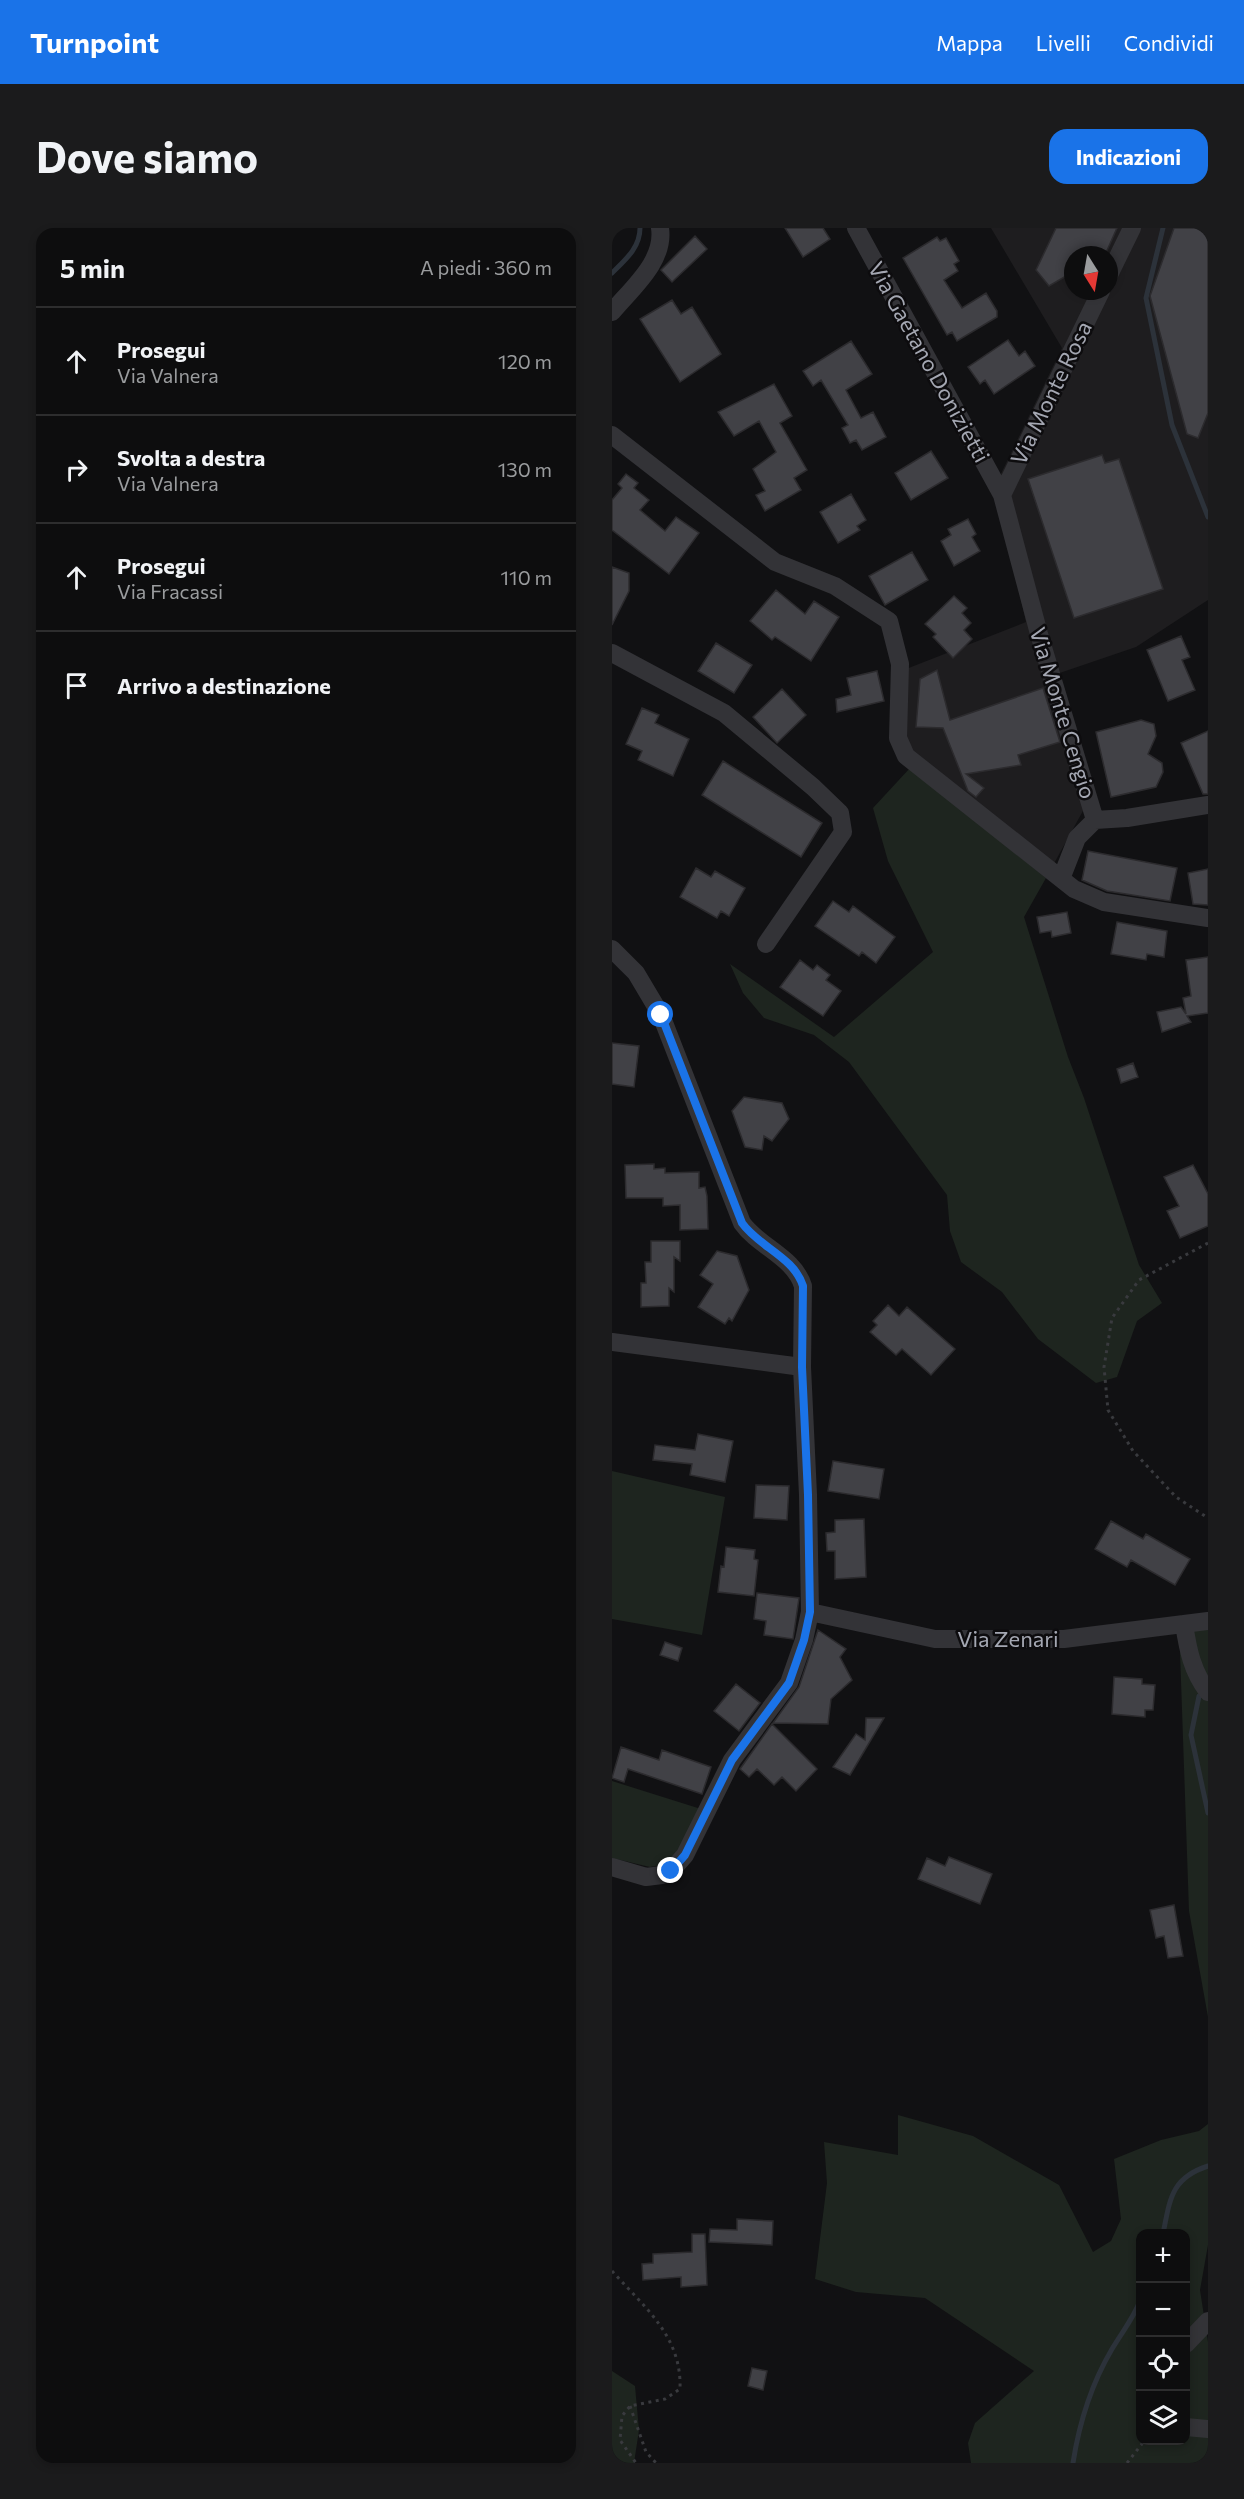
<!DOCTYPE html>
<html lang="it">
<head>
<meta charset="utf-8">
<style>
  :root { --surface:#0d0d0e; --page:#1b1b1c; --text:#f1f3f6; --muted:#9a9c9e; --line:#2d2d2e; --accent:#1a73e8 }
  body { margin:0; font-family:Commissioner,sans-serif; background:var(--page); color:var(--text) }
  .controls { position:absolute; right:18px; bottom:18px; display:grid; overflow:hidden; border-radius:12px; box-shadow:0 3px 9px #0003 }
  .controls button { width:54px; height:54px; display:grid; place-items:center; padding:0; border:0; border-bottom:2px solid var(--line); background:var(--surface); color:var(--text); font:30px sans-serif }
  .compass { position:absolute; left:452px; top:18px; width:54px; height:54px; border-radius:50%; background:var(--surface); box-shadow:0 3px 9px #0003; rotate:169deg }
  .stop { position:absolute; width:18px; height:18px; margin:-14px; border:4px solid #1a73e8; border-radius:50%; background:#fff }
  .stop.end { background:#1a73e8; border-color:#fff; box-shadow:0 2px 6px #0008 }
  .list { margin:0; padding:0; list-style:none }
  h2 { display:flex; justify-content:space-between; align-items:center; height:78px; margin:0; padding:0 24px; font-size:26px }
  h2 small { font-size:20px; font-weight:400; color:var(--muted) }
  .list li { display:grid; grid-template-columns:39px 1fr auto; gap:18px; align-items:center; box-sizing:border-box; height:108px; padding:0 24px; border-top:2px solid var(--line) }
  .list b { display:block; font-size:22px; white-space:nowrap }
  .list p { margin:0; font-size:20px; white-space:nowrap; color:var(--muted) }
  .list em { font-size:20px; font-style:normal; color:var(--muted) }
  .icon { flex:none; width:33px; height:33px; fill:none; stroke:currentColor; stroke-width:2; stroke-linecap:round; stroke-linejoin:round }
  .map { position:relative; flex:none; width:596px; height:2235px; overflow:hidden; border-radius:18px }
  header { display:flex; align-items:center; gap:36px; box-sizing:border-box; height:84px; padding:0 30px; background:var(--accent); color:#fff }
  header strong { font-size:28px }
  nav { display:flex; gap:33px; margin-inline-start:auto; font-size:21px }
  .intro { display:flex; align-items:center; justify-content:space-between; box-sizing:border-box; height:144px; padding:0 36px }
  h1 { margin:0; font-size:42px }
  .button { padding:15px 27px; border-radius:18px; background:var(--accent); color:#fff; font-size:21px; font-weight:700 }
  main { display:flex; gap:36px; padding:0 36px }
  aside { flex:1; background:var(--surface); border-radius:18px; box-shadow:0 3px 9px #0003 }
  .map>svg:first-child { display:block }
</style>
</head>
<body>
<header>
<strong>Turnpoint</strong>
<nav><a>Mappa</a><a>Livelli</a><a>Condividi</a></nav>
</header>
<div class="intro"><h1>Dove siamo</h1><a class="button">Indicazioni</a></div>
<main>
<aside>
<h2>5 min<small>A piedi · 360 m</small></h2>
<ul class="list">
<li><svg class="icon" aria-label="ahead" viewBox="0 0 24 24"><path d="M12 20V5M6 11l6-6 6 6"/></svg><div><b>Prosegui</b><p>Via Valnera</p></div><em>120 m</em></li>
<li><svg class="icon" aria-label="right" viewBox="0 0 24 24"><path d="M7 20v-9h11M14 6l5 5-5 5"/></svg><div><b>Svolta a destra</b><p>Via Valnera</p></div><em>130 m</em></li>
<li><svg class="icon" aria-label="ahead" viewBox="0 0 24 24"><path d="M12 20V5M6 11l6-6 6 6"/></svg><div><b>Prosegui</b><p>Via Fracassi</p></div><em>110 m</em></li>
<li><svg class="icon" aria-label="arrive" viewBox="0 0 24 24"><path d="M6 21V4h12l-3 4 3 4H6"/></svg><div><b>Arrivo a destinazione</b></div></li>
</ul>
</aside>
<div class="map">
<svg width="596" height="2235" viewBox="0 0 596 2235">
  <rect width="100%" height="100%" fill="#111113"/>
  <path fill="#1e1d1f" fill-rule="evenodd" d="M379 0H596V372L524 419 433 450 472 581 434 650 298 540 287 498 289 443 414 394 383 258 450 120ZM461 27H497V63H461Z"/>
  <path fill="#1e251f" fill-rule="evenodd" d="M298 540 434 650 412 689 456 829 472 870 527 1037 550 1075 525 1093 505 1149 484 1155 426 1111 390 1064 349 1034 338 1003 335 967 237 834 202 807 152 790 131 765 118 736 222 809 321 724 276 633 261 580Z
    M0 1243 113 1269 90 1407 0 1391Z
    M596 1390V1789L577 1683 567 1395Z
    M0 1553 89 1581 71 1615 55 1636 38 1639 0 1630Z
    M286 1887 361 1908 447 1957 481 2024 499 2013 509 1991 502 1931 549 1912 587 1903 596 1896V2017L588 2062 596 2114V2235H359L356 2215 363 2195 422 2143 313 2070 244 2064 203 2051 215 1955 212 1914 286 1927ZM528 2006H574V2212H528Z
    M0 2143 23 2158 27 2202 22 2235H0Z"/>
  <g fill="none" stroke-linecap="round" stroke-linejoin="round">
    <path stroke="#2c323a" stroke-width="5" d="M551 0 534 70 560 197 596 289
      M0 45C13 32 28 20 28 0
      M587 1468 579 1507 596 1585
      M551 2006C558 1971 559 1950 596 1938
      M461 2235C467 2196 480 2155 500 2121 510 2104 521 2091 528 2073"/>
  </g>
  <path fill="#414146" stroke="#2c2b2e" stroke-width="1.5" d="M173 0H211L218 11 191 29Z
    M444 0H505L493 27H461V44L437 58 424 42Z
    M562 0H596V185L586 210 575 206 538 68Z
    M83 8 95 21 60 54 49 42Z
    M325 9 328 13 334 10 347 33 342 36 346 43 332 52 350 80 374 65 385 83V89L345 113 340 104 335 107 291 30Z
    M60 72 69 86 80 79 109 126 68 154 28 91Z
    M396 112 407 128 413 123 423 138 382 166 373 152 368 156 356 139Z
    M239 113 260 146 234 162 249 190 261 184 274 209 250 222 244 212 238 215 230 200 236 197 209 152 201 158 191 143Z
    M162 156 180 188 168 195 195 242 182 250 189 262 153 283 144 267 153 263 141 241 164 224 147 193 122 208 106 184Z
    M319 223 336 250 299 272 283 245Z
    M490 227 493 235 507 231 551 361 462 390 416 251Z
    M14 246 26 255 22 260 37 272 28 282 53 303 64 289 87 305 57 346 0 302V272L10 260 6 256Z
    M239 266 254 292 245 298 248 302 226 315 208 284Z
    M356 291 364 306 360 309 368 323 342 338 329 313 339 307 336 301Z
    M300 324 316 352 273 377 257 348Z
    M0 339 17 345V363L0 397Z
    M164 362 193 386 202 373 227 389 199 433 163 409 160 412 138 393Z
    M342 368 355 380 350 385 359 395 352 402 360 411 341 430 321 409 324 406 313 396Z
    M569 408 578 429 570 432 583 462 556 473 535 422Z
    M104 415 140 437 122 465 86 443Z
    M325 442 338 492 431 460 448 514 406 527 409 537 354 546 372 560 364 569 356 563 331 500 304 499 308 451Z
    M265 443 272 473 225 484 224 471 239 467 235 450Z
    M170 461 194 487 165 515 141 489Z
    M30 480 47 487 43 495 77 511 61 548 26 532 30 523 14 516Z
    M529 492 542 496 544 508 536 526 550 535 551 544 544 559 499 569 484 504Z
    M596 503V566H591L569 515Z
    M111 533 210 595 189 629 90 567Z
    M476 623 565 640 558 673 495 663 470 652Z
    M84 640 99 649 103 643 133 660 117 688 109 683 105 690 68 669Z
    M596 641V677L581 676 576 645Z
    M221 673 237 684 241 678 283 709 264 735 250 724 247 728 203 698Z
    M455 684 459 705 440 709 439 703 428 705 425 689Z
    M505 694 555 703 552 729 535 726 534 732 499 726Z
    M596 729V785L575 788 579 794 550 804 545 784 569 779 574 786 571 770 579 768 574 732Z
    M188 732 201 742 205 737 218 747 214 752 229 763 211 788 168 759Z
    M0 815 27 818 22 859 0 856Z
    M521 835 526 849 509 855 505 841Z
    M132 869 170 875 177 891 160 913 152 908 150 922 133 919 120 883Z
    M42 936V941L53 940V945L87 944V960L93 959 95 968 96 1001 68 1002V977L51 978V970H14L13 937Z
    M581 937 596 966V998L568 1010 555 983 567 978 552 949Z
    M39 1013H68V1033L62 1029V1064L57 1060V1078L29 1079V1055H34L33 1034H39Z
    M105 1023 125 1028 137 1062 120 1093 117 1090 113 1096 86 1079 101 1056 88 1047Z
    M276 1077 287 1088 295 1079 343 1121 319 1147 290 1121 284 1127 258 1104 265 1097 261 1093Z
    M86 1206 121 1213 113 1254 78 1247 80 1236 41 1232 43 1217 83 1222Z
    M221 1233 272 1241 267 1271 216 1263Z
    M144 1257 177 1258 175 1292 142 1290Z
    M252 1291 254 1349 223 1351V1323H215L214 1305 223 1304V1292Z
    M499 1293 531 1311 534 1306 578 1331 563 1357 519 1332 515 1339 483 1321Z
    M114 1319 143 1322 142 1331 146 1332 142 1368 106 1364 109 1338 112 1339Z
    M145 1365 187 1370 181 1411 152 1407 154 1393 142 1391Z
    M206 1402 234 1421 228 1429 240 1452 219 1471 216 1496 161 1495 187 1459Z
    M53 1414 70 1420 66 1433 48 1427Z
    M502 1449 530 1451V1456L543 1457 541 1482H533V1489L500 1486Z
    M124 1456 148 1475 127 1503 102 1483Z
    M254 1490H272L238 1547 221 1539 244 1506 253 1512Z
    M160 1496 205 1541 184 1563 170 1549 162 1557 145 1541 137 1549 128 1541Z
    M9 1519 47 1532 50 1522 99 1539 90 1566 16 1541 12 1554 0 1550Z
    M337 1629 380 1646 368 1676 306 1651 315 1630 333 1638Z
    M562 1677 571 1728 556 1730 552 1708 544 1710 538 1682Z
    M125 1991 161 1993 160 2017 97 2014 98 2001 125 2002Z
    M80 2006H93L95 2057 69 2059V2049L31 2052 30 2036 41 2035V2026L80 2024Z
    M140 2140 155 2143 151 2162 136 2158Z"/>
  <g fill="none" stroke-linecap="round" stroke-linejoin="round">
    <path stroke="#393a3e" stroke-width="3" stroke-dasharray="3 4.5" stroke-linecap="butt" d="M596 1015 527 1052 500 1090 492 1139 496 1182 521 1223 564 1269 596 1290
      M0 2043C32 2079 70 2108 68 2161L53 2171 18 2178 10 2188 8 2212 24 2235
      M18 2178 34 2224 44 2235
      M515 2235 533 2212"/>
    <path stroke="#333337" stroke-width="18" d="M244 0 390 267 427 406 483 592 515 590 596 577
      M497 47 520 0
      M0 84C20 60 53 33 48 0
      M0 207 163 334 223 358 277 393 288 436 286 510 294 528 462 661 492 674 596 690
      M390 267 489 63
      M0 425 112 485 201 559 228 585 231 604 154 716
      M449 651 465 610 483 592
      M0 721 24 745 49 787 130 995C147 1019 182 1029 191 1058L190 1139 196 1267 198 1384 192 1412 177 1455 120 1532 73 1627 59 1643 50 1647 34 1649 0 1639
      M0 1114 190 1139
      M198 1384 323 1411H452L596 1393
      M572 1396C576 1422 580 1443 596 1464
      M574 2116 596 2093
      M574 2199 596 2201"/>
  </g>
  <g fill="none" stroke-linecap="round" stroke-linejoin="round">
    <path stroke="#1a73e8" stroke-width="8" d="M49 787 130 995C147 1019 182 1029 191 1058L190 1139 196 1267 198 1384 192 1412 177 1455 120 1532 73 1627 59 1643"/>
  </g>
  <g text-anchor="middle" stroke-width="5" stroke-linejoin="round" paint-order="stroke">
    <g font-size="22" fill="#a4a7b2" stroke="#0d0c0e">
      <text transform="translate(317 134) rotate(61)" y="8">Via Gaetano Donizietti</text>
      <text transform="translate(439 165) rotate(-64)" y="8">Via Monte Rosa</text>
      <text transform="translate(451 485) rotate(73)" y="8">Via Monte Cengio</text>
      <text x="396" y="1419">Via Zenari</text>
    </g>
  </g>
</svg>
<div class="controls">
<button>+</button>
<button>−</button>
<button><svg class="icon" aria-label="locate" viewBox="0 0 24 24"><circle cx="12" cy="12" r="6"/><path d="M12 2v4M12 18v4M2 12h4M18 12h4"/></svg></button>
<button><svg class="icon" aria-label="layers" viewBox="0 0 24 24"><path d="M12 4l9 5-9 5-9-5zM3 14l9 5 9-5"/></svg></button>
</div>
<svg class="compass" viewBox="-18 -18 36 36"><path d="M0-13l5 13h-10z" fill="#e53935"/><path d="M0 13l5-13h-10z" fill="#9a9c9e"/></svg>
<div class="stop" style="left:49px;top:787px"></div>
<div class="stop end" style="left:59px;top:1643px"></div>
</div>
</main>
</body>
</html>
